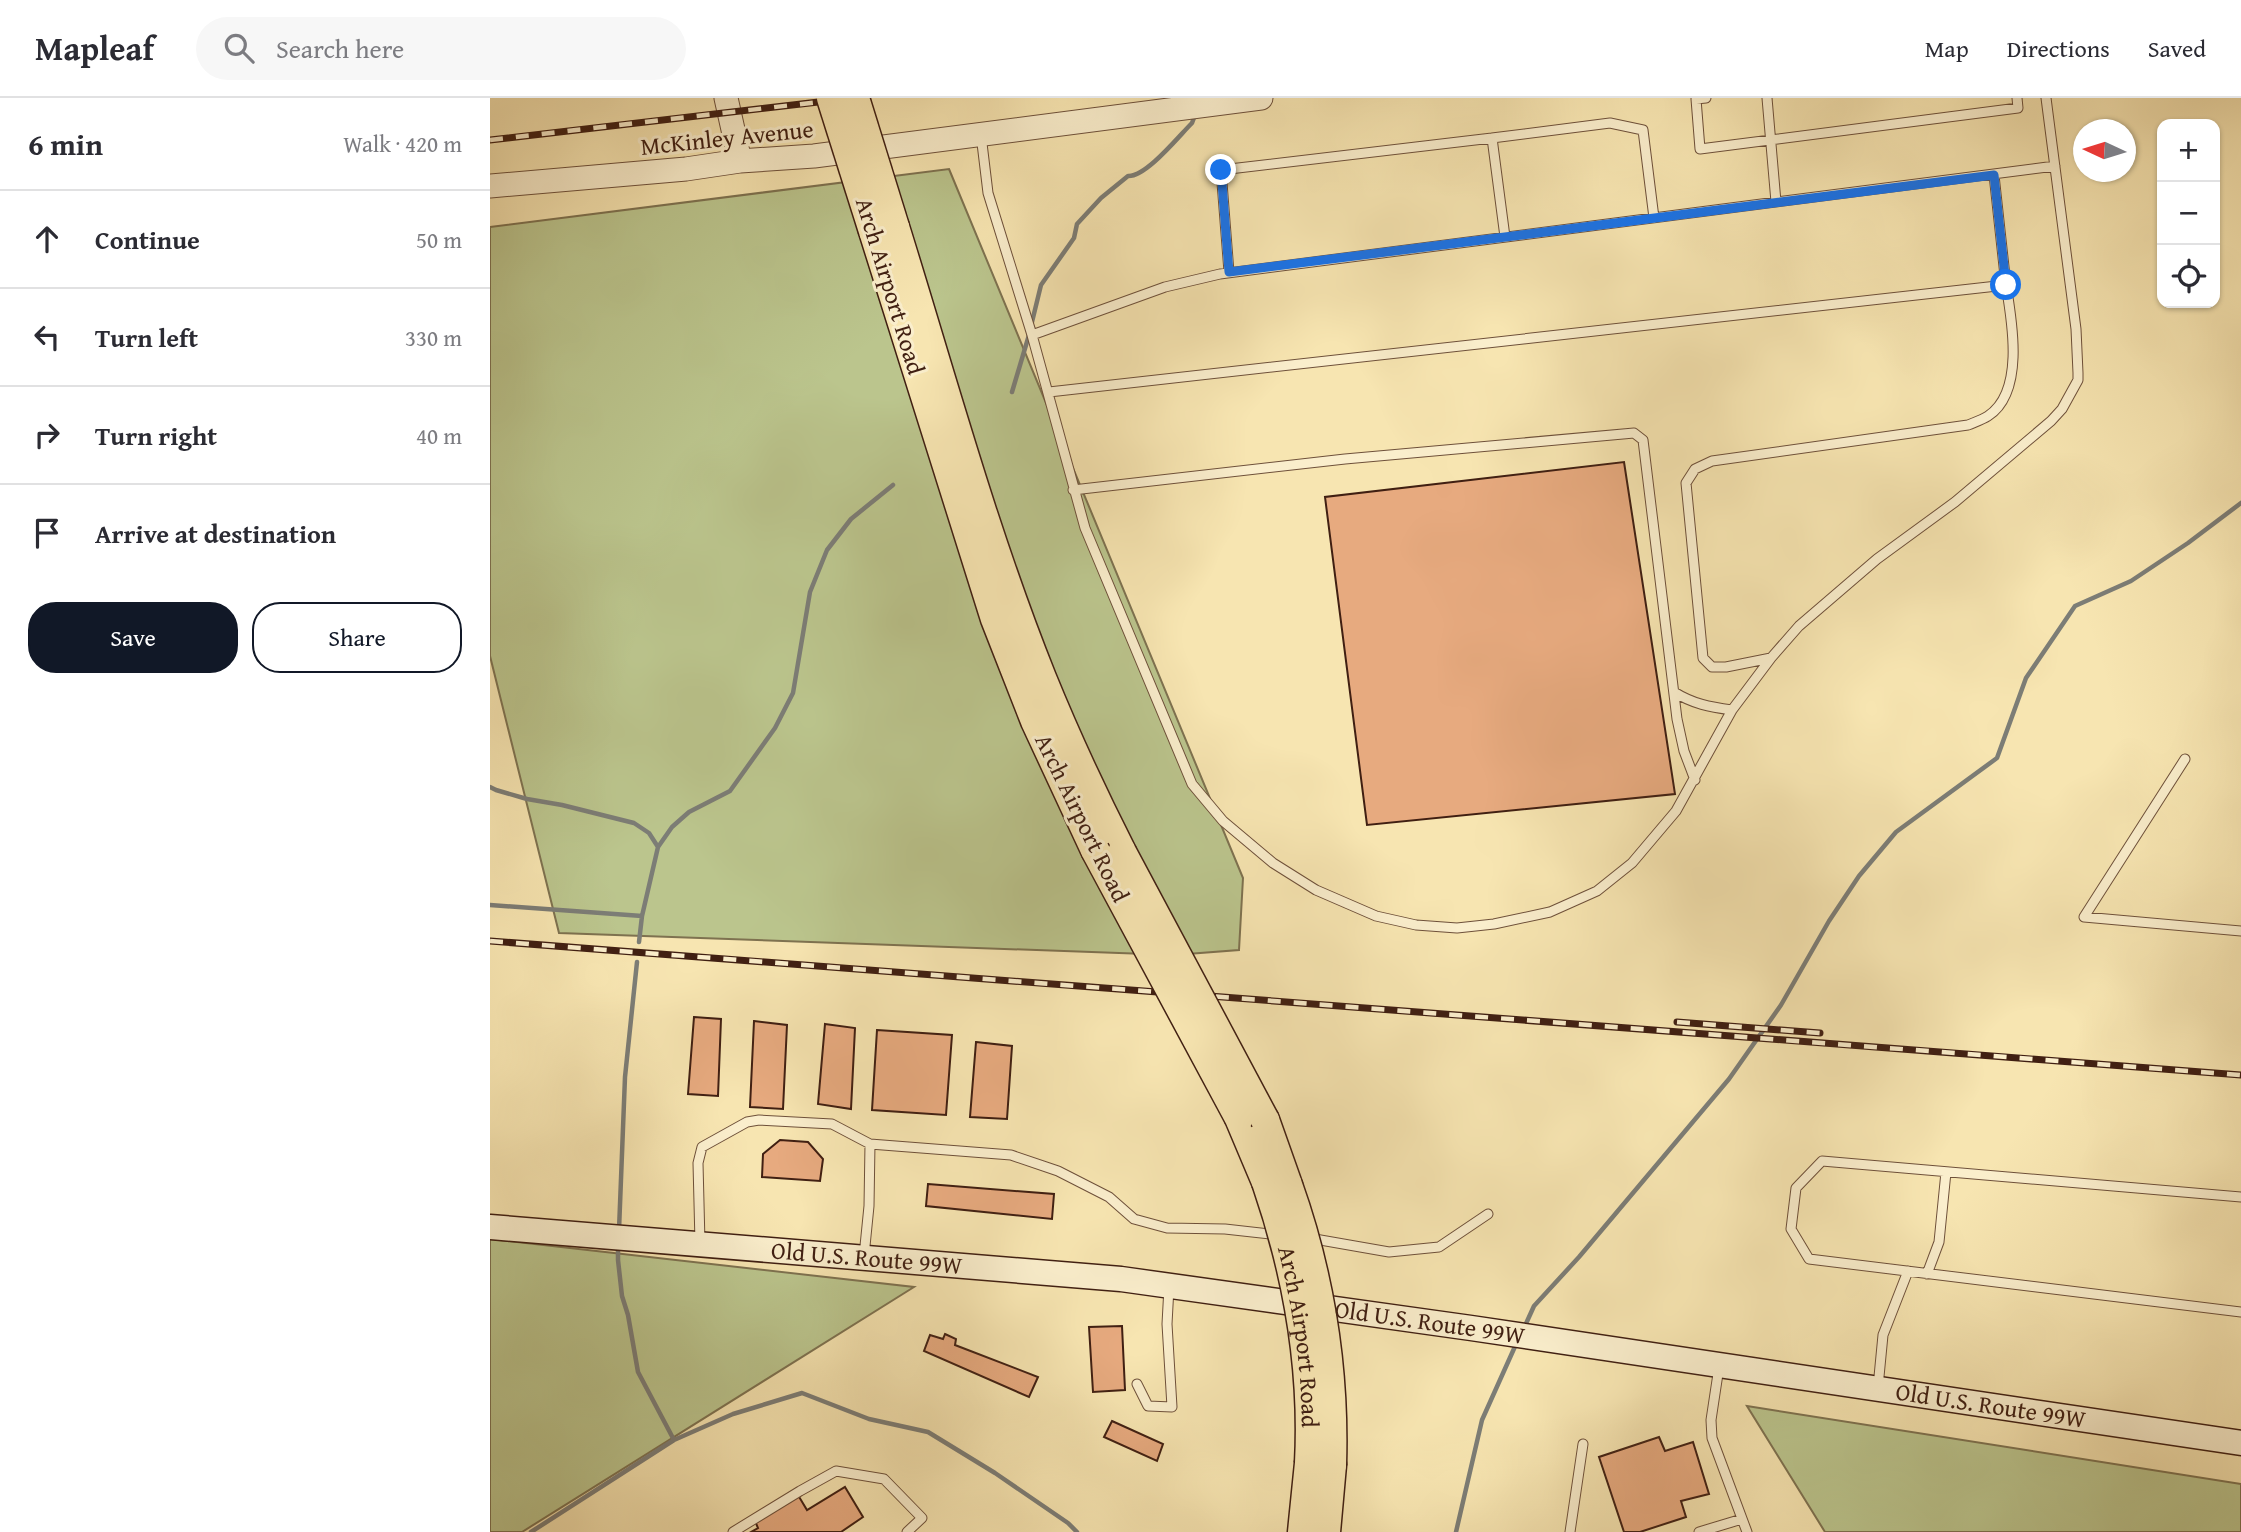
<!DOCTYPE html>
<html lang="en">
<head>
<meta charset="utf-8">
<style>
  :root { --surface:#fff; --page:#f7f7f7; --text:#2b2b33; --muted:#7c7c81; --line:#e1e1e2; --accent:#111827 }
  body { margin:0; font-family:"Gentium Book Plus",serif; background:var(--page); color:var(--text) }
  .controls { position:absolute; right:21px; top:21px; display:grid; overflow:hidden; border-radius:14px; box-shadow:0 2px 5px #0004 }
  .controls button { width:63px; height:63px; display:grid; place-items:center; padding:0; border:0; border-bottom:2px solid var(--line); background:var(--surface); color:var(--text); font:35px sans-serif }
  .compass { position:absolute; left:1583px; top:21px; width:63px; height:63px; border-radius:50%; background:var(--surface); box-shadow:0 2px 5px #0004; rotate:274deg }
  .stop { position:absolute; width:21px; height:21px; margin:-16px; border:5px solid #1a73e8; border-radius:50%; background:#fff }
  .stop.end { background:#1a73e8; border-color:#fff; box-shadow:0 2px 7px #0008 }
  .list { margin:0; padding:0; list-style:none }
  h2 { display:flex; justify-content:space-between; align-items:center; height:91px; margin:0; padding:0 28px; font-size:30px }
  h2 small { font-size:23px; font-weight:400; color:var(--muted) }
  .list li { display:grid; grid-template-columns:46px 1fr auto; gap:21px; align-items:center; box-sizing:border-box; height:98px; padding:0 28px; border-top:2px solid var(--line) }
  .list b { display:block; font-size:26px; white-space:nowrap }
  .list em { font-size:23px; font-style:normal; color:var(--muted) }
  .actions { display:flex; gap:14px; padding:21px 28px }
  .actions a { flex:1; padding:16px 0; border:2px solid var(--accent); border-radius:28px; text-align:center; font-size:24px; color:var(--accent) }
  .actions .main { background:var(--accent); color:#fff }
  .icon { flex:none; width:38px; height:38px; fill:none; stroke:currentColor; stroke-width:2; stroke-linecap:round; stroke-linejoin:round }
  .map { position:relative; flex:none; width:1751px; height:1434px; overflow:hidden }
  header { display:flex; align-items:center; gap:42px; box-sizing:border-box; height:98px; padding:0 35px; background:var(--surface); border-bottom:2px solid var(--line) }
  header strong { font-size:33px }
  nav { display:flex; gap:38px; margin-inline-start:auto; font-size:24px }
  .search { width:490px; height:63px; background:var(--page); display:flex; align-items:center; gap:18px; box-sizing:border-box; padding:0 24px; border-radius:38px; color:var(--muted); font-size:26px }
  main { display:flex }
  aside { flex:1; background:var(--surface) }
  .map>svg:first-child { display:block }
</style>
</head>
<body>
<header>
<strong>Mapleaf</strong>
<div class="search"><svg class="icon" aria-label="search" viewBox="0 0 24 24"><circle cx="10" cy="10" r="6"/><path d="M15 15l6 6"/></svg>Search here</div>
<nav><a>Map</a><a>Directions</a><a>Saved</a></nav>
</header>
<main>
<aside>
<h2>6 min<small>Walk · 420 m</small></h2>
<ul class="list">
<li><svg class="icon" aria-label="ahead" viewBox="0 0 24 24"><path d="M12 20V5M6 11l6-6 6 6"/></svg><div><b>Continue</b></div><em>50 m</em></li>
<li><svg class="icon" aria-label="left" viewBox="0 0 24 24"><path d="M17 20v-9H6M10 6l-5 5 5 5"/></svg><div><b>Turn left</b></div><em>330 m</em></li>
<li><svg class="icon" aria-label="right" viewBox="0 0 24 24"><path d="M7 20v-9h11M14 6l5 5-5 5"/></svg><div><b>Turn right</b></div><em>40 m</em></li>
<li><svg class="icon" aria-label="arrive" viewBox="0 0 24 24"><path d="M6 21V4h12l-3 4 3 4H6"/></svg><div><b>Arrive at destination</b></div></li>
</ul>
<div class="actions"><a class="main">Save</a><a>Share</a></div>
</aside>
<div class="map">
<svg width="1751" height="1434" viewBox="0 0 1751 1434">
  <rect width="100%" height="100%" fill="#f7e5b1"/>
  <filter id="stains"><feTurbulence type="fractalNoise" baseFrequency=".00286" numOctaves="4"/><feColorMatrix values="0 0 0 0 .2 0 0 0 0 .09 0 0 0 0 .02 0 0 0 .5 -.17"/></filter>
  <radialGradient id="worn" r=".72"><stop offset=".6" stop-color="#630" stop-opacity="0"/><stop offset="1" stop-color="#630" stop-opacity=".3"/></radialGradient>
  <path fill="#bbc58d" stroke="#7e7250" stroke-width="2" d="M459 71 753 780 749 852 684 857 69 835 0 558V129Z
    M0 1141 424 1189 32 1434H0Z
    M1257 1308 1751 1386V1434H1335Z"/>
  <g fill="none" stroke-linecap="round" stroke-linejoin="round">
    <path stroke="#7c7d76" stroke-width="4.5" d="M541 228 551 187 584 140 587 126 611 100 638 78C656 79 688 39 702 25L705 17
      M522 294 539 237
      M0 689 6 692 37 701 72 707 144 725 159 735 168 749
      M0 807 152 818
      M149 844 152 818 168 749 182 729 199 714 240 693 285 630 303 595 320 494 337 452 361 421 403 387
      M129 1132 135 979 147 864
      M128 1148V1162L132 1198 138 1217 148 1274 184 1342
      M1034 1230 1044 1208 1089 1159 1239 981 1291 907 1339 823 1369 778 1406 734 1507 660 1536 580 1585 508 1641 483 1698 445 1751 405
      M41 1434 184 1342 243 1316 312 1295 379 1321 438 1334 505 1375 578 1425 587 1434
      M966 1434 992 1322 1027 1244"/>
  </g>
  <path fill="#e7aa7f" stroke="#401f12" stroke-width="2" d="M1134 364 1185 696 877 727 835 399Z
    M204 919 231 921 228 998 198 996Z
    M264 923 297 927 293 1011 260 1009Z
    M335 926 365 930 361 1011 328 1006Z
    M387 932 462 937 456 1017 382 1012Z
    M486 944 522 948 517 1021 480 1019Z
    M290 1042 318 1044 333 1061 330 1083 272 1079 273 1056Z
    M438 1086 564 1096 562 1121 436 1108Z
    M632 1228 635 1292 603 1294 599 1229Z
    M455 1236 466 1241 465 1247 548 1279 539 1299 434 1253 440 1237 453 1241Z
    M622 1323 673 1346 667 1363 614 1339Z
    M1169 1339 1175 1353 1203 1344 1219 1396 1191 1403 1196 1419 1150 1434H1134L1109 1359Z
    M355 1389 373 1419 351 1434H261L268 1430 265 1423 308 1397 317 1412Z"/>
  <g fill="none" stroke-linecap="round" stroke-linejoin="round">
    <defs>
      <path id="service" d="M1216 0 1206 1 1210 51 1528 10 1527 0
        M1277 0 1286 104
        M491 37 498 95 542 237 595 430 702 686 733 723 783 765 826 792 886 818 926 827 967 830 1004 826 1060 814 1107 793 1142 765 1186 713 1242 612 1281 560 1309 528 1387 461 1465 404 1561 323 1572 311 1588 282V275L1586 231 1556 0
        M1015 139 1002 40 1120 25 1153 32 1164 120
        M739 174 731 72 1002 40
        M542 237 675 189 730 176 1565 68
        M559 294 1516 187 1504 77
        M583 392 855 361 1144 335 1153 342 1187 621 1194 653 1205 682
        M1281 560 1236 569H1222L1213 560 1196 385 1205 371 1222 363 1478 327C1485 324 1492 322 1498 318 1535 294 1522 223 1516 187
        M1184 594C1203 606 1220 609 1242 612
        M1695 661 1594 819 1751 833
        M1751 1099 1332 1063 1306 1090 1301 1131 1319 1161 1751 1214
        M819 1140 899 1154 949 1149 998 1116
        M210 1145 208 1065 212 1049 257 1024 269 1022 342 1026 380 1046 521 1057 568 1073 619 1099 644 1121 677 1130 735 1131 788 1137
        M374 1158 379 1108 380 1046
        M1437 1176 1449 1144 1456 1074
        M1229 1269 1221 1322 1222 1340 1257 1434
        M647 1286 658 1308 682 1309 677 1226 679 1189
        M1388 1289 1393 1237 1418 1173
        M243 1434 310 1393 346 1373 394 1381 432 1420 417 1434
        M1080 1434 1093 1346
        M1209 1434 1252 1421"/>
      <path id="tertiary" d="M236 0 250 63
        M0 88 196 71 250 63 324 58 771 0"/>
      <g id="secondary">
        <path id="s1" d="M0 1129 631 1181 981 1230 1751 1345"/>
      </g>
      <path id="primary" d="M405 129C452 280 493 433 552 580 576 639 603 697 632 754
        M383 133 505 521 545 623 605 752
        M749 1020 776 1084
        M775 1022 798 1087
        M812 1434 819 1365
        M836 1434 842 1367"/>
    </defs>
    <use href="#service" stroke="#6e503a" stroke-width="11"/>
    <use href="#tertiary" stroke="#6e503a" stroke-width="25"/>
    <use href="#secondary" stroke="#401f12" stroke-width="27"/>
    <use href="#primary" stroke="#401f12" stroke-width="31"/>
    <use href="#service" stroke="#faeecc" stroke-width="9"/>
    <use href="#tertiary" stroke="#faeecc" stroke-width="23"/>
    <use href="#secondary" stroke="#faeecc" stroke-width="24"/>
    <use href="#primary" stroke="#f7e5b1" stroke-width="28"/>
    <defs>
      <path id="rail" d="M0 42 363 0
        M0 843 1751 977
        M1187 924 1330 935"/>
    </defs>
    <use href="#rail" stroke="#401f12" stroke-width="7"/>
    <use href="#rail" stroke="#faeecc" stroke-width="4.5" stroke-dasharray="13" stroke-linecap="butt"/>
    <defs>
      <g id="primary-bridge">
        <path d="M341 0 383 133"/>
        <path d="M365 0 405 129"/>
        <path d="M605 752 749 1020"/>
        <path d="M632 754 775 1022"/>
        <path id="s2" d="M776 1084C807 1174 824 1269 819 1365"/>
        <path d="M798 1087C830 1177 845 1271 842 1367"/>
      </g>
    </defs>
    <use href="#primary-bridge" stroke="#401f12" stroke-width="31" stroke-linecap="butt"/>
    <use href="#primary-bridge" stroke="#f7e5b1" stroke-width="28"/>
  </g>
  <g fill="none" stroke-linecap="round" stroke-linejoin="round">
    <path stroke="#1a73e8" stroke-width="9" d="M731 72 739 174 1504 77 1516 187"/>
  </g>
  <g text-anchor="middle" stroke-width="6" stroke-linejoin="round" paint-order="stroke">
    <g font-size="24" fill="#401f12" stroke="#faeecc">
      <text transform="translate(237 40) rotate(-6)" y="8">McKinley Avenue</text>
      <text transform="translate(400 188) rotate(73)" y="8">Arch Airport Road</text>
      <text transform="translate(592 720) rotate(64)" y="8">Arch Airport Road</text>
      <text dy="8" stroke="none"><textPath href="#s1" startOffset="378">Old U.S. Route 99W</textPath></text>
      <text dy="8" stroke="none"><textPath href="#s1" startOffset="945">Old U.S. Route 99W</textPath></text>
      <text dy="8" stroke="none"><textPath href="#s2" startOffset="159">Arch Airport Road</textPath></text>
      <text dy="8" stroke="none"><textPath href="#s1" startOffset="1512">Old U.S. Route 99W</textPath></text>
    </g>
  </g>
  <rect width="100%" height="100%" filter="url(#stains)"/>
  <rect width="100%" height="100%" fill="url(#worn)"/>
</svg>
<div class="controls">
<button>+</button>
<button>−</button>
<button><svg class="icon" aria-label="locate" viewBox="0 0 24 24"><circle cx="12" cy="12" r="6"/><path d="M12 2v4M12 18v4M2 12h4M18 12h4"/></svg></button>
</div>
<svg class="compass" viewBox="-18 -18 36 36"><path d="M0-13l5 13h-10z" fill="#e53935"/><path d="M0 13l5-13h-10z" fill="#7c7c81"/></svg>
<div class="stop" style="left:1516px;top:187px"></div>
<div class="stop end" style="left:731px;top:72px"></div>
</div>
</main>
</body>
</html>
